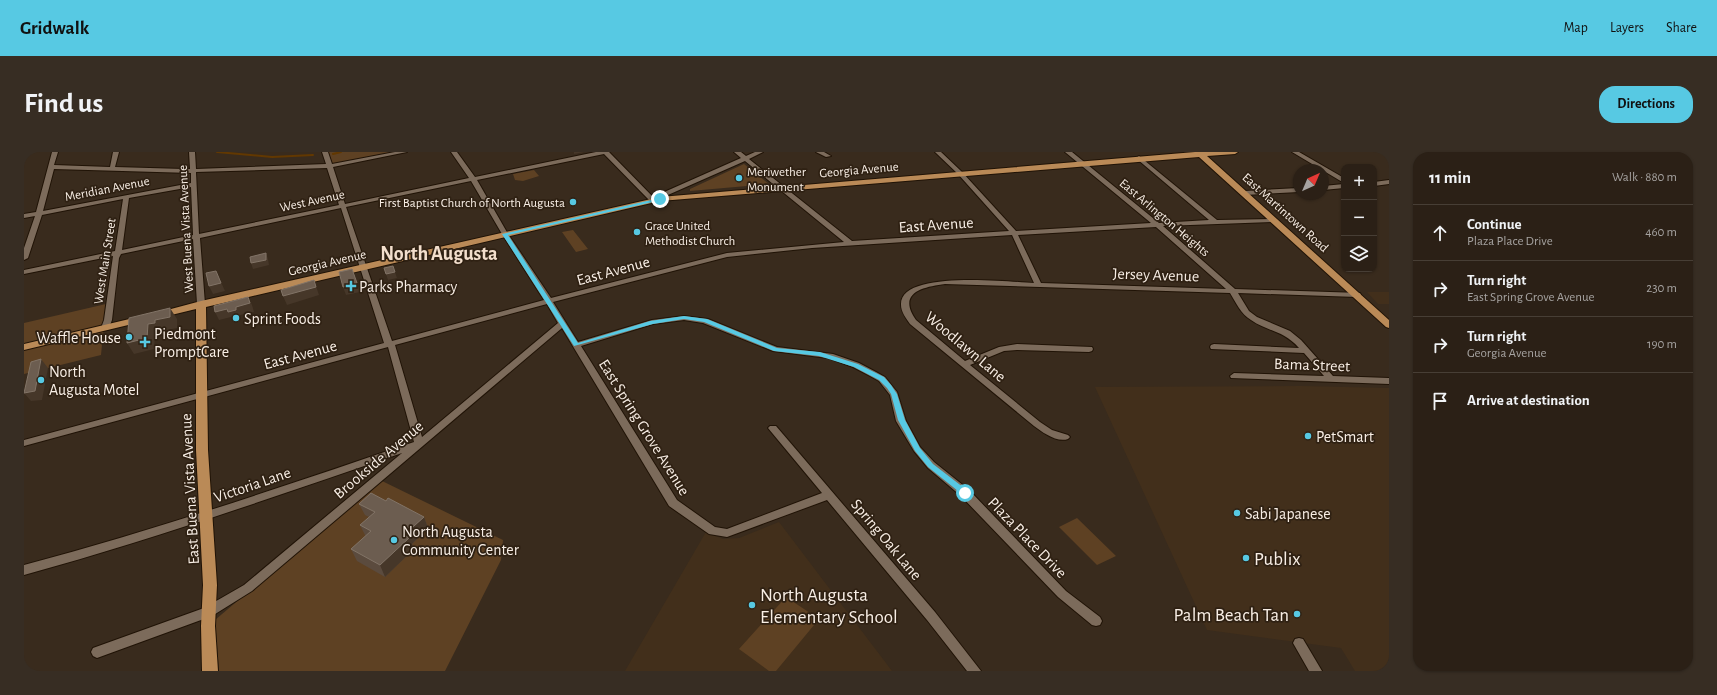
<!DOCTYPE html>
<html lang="en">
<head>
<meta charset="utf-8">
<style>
  :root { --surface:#2b2016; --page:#372d23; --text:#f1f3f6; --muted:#a6a3a1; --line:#473e35; --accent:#57c9e3 }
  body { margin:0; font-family:"Alegreya Sans",sans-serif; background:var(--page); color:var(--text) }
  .controls { position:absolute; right:12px; top:12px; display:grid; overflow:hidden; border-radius:8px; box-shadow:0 1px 3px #0004 }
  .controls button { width:36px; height:36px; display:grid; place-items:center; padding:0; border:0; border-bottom:1px solid var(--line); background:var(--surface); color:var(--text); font:20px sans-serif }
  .compass { position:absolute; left:1269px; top:12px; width:36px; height:36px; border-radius:50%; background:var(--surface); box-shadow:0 1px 3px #0004; rotate:44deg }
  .stop { position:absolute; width:12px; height:12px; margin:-9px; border:3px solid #57c9e3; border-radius:50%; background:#fff }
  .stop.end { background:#57c9e3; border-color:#fff; box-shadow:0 1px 4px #0008 }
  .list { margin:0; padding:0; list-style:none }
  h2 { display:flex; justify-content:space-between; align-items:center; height:52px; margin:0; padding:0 16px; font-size:17px }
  h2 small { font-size:13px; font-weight:400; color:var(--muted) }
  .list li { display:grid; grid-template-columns:26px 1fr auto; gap:12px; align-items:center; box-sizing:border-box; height:56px; padding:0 16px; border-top:1px solid var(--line) }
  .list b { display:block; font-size:15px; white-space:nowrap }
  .list p { margin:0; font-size:13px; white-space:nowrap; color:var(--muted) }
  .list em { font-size:13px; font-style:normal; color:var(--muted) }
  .icon { flex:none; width:22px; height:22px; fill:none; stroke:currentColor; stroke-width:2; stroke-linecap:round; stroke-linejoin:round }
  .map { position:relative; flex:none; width:1365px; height:519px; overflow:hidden; border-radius:16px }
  header { display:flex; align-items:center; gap:24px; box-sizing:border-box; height:56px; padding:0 20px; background:var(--accent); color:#111 }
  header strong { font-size:19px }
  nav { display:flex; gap:22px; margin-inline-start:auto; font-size:14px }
  .intro { display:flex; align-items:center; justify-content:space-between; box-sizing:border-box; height:96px; padding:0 24px }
  h1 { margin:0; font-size:28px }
  .button { padding:10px 18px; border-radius:16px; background:var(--accent); color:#111; font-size:14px; font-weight:700 }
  main { display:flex; gap:24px; padding:0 24px }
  aside { flex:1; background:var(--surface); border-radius:16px; box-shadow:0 1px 3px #0004 }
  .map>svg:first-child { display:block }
</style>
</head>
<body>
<header>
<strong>Gridwalk</strong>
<nav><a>Map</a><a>Layers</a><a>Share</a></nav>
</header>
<div class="intro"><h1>Find us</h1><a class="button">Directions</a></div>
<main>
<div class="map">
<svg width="1365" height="519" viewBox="0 0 1365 519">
  <rect width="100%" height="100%" fill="#392b1d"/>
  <path fill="#422f1b" d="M1343 140H1365V152H1354Z
    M1276 234 1365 236V519H1331L1317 496 1183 478 1071 235Z
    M755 370 868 519H601L682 380 699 387 715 386Z"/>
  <path fill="#5e4123" d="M304 0H368L308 12Z
    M720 12 745 32 666 39V37Z
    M510 18 515 24 499 29 491 28 489 22Z
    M549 78 564 97 552 100 538 80Z
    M82 152 77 203 0 222V171Z
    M356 328 479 388 477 408 421 519H195L191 468Z
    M1053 366 1092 404 1073 413 1035 375Z
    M762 445 795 467 752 519H745L715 497Z"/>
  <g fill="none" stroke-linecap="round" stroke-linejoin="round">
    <path stroke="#623801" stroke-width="2" d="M193 0 248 5 289 3
      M309 2 317 0"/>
    <defs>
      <path id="minor" d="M28 0H34L30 13 86 15 89 0H95L91 15 160 17H166L165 0H171L172 17 302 12 298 0H304L308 12 371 0H383L309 15 321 52 445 26 427 0H433L451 25 572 0H585L629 45 717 6 710 0H717L722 4 731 0H739L725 7 828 89 985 79 934 22 911 0H917L938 20 992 79 1127 71 1041 0H1048L1135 71 1185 68 1113 7 1112 6 1115 4 1193 68 1252 67V69L1250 70 1139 74 1211 137 1336 141 1337 143 1333 145 1214 141 1225 159 1233 165 1266 179 1277 188 1309 224 1365 226V232L1207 226 1206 224 1210 221 1300 224 1280 201 1187 197 1186 195 1187 193 1190 192 1275 196C1259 178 1244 180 1227 168 1217 162 1212 151 1206 141L921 132C898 135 873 141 892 168L941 209 975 195 993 192 1068 195 1069 197 1068 199 1065 200 993 198 980 199 946 213 1016 270 1028 278 1044 283 1046 285 1044 287C1033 291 1018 280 1010 274L886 172C882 166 877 160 877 153 875 117 987 130 1010 131L988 83 788 96 703 105 529 150 554 190 628 168 660 164 684 167 753 195 809 202 835 211 852 220 861 225 873 240 882 269 896 295 910 310 945 338 1042 439 1076 465 1078 469 1076 473 1072 474 1068 473 1034 445 937 344 904 316 890 299 872 269 866 243 855 229 846 224 829 215 804 206 749 199 679 171 660 168 629 172 557 194 653 348 691 375 703 377 798 341 744 276 746 274H752L911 460 957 519H943L903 468 803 348 703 385 685 382 645 354 538 176 228 439 188 464 73 506 69 504 67 500 69 496 180 456 220 433 378 301C252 344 128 388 0 423V413C132 378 261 334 390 290L364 195 0 294V288L360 191 317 56 176 86 181 152 177 154 173 152 169 87 97 102 95 106 88 168 84 178H78L77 176 80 168 89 104 0 122V118L91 99 99 47 18 63 4 106 0 108V96L11 64 0 66V62L12 60ZM580 2 626 49 628 50 721 9 820 90 703 101 527 146 484 82 453 28ZM303 16 315 53 175 82 172 20ZM30 17 167 21V31L19 59ZM447 29 478 82 520 148 368 189 322 55ZM167 35 169 83 98 98 105 46ZM1132 75 1202 137 1017 131 994 83ZM523 152 534 171 398 285 371 193Z
        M792 0H800L807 4 802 5Z
        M1268 0H1275L1320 26V31Z
        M1365 28V32L1350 34V30Z
        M1320 32V36L1299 38V34Z
        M1275 36V40L1221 43 1218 41 1221 39Z
        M1275 486 1279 487 1298 519H1285L1269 491 1271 487Z"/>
      <path id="major" d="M1171 0H1214L1211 2 1183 4 1365 168V176L1362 175 1175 5 636 49 182 155 184 298 193 433 191 474 194 519H178L177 474 179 433 172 298V157L135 166 130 163 132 161 177 149 636 45Z
        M118 164 121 165 123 167 121 169 0 198V192Z"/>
    </defs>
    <use href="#minor" stroke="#201306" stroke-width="2"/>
    <use href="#major" stroke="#201306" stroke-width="2"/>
    <use href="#minor" fill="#7c6b5b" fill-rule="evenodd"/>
    <use href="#major" fill="#ba8a57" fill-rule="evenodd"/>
  </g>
  <path fill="#5b4b3e" d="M362 349 400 365 404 376 388 392 390 397 361 425 333 409 327 397 342 385 336 373 345 365 341 363 335 352Z"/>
  <path fill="#463729" d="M550 0H560L550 2Z
    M242 101 244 107 245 113 229 117 227 111Z
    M328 117 336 140 322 143 319 135Z
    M192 119 201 139 189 142 185 134Z
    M371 120 373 126 364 128 362 122Z
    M290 128 295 143 263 153 259 144Z
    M224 145 228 153 230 160 216 163V166L208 168 207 165 195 168 191 160 212 155Z
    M146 156 153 167V176L138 179V182L131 184 130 197 110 202 103 191 124 172 131 168Z
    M17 207 24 216 18 248 7 249 0 241Z
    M400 365 404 376 388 392 390 397 361 425 356 413 380 383Z"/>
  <path fill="#6c5d50" stroke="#827467" d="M242 101V108L227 111 226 105Z
    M369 114 371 120 362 122 360 116Z
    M328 117 333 131 319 135 315 120Z
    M192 119 197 131 185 134 182 121Z
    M290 128 292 135 259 144 257 138Z
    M224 145 226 151 212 155V158L204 160 203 157 191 160 190 154Z
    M146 156V165L131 168V171L124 172 123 186 103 191 105 166Z
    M17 207 11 239 0 241 7 210Z
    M347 341 362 349 364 346 400 365 380 383 385 386 356 413 327 397 347 379 336 373 351 360 335 352Z"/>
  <path fill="#57c9e3" d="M636 46 638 48 484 83 554 191 626 169 660 164 683 167 753 196 796 200 834 212 860 225 867 233 873 242 881 268 896 296 909 312 944 339V343H939L904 315 891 299 874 268 867 242 863 236 855 228 830 215 795 204 750 199 680 170 660 167 629 172 550 194 478 82Z"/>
  <g fill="#57c9e3" stroke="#2f2113" stroke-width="1.5">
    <circle cx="715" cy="26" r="4"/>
    <circle cx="549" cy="50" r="4"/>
    <circle cx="613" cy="80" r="4"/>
    <path d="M325 128h4v4h4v4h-4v4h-4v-4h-4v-4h4z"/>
    <circle cx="212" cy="166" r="4"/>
    <circle cx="105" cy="185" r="4"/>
    <path d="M119 184h4v4h4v4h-4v4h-4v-4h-4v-4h4z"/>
    <circle cx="17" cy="228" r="4"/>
    <circle cx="1284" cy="284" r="4"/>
    <circle cx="1213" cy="361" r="4"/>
    <circle cx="370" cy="388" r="4"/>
    <circle cx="1222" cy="406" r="4"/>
    <circle cx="728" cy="453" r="4"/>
    <circle cx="1273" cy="462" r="4"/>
  </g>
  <g text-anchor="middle" stroke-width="3.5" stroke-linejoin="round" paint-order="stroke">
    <g font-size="13" fill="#f8eee5" stroke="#2f2113">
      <text transform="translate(835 17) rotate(-5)" y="5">Georgia Avenue</text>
      <text transform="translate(83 36) rotate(-11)" y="5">Meridian Avenue</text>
      <text transform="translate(288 48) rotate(-12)" y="5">West Avenue</text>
      <text transform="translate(1262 60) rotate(42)" y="5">East Martintown Road</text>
      <text transform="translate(1141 65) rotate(40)" y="5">East Arlington Heights</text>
      <text transform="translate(161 77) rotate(-93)" y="5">West Buena Vista Avenue</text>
      <text transform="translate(80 109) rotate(-81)" y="5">West Main Street</text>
      <text transform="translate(303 110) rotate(-13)" y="5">Georgia Avenue</text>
    </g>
    <g font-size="13" fill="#f8eee5" stroke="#2f2113" text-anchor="start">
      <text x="723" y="24">Meriwether<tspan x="723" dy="15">Monument</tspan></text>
      <text x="541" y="55" text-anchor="end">First Baptist Church of North Augusta</text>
      <text x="621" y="78">Grace United<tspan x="621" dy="15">Methodist Church</tspan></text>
    </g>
    <g font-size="16" fill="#f8eee5" stroke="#2f2113">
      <text transform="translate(912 72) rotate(-4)" y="6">East Avenue</text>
      <text transform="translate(589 118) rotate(-15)" y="6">East Avenue</text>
      <text transform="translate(1132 122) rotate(2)" y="6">Jersey Avenue</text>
      <text transform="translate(942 194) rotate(40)" y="6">Woodlawn Lane</text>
      <text transform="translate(276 202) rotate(-15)" y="6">East Avenue</text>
      <text transform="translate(1288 212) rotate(2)" y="6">Bama Street</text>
      <text transform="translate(621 275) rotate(58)" y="6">East Spring Grove Avenue</text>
      <text transform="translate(354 307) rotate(-40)" y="6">Brookside Avenue</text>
      <text transform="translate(228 332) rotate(-19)" y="6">Victoria Lane</text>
      <text transform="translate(165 337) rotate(-93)" y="6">East Buena Vista Avenue</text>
      <text transform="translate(1004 385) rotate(46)" y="6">Plaza Place Drive</text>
      <text transform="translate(863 387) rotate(50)" y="6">Spring Oak Lane</text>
    </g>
    <g font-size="16" fill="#f8eee5" stroke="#2f2113" text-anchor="start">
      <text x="335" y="140">Parks Pharmacy</text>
      <text x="220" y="172">Sprint Foods</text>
      <text x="130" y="187">Piedmont<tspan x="130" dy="18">PromptCare</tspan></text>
      <text x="97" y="191" text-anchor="end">Waffle House</text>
      <text x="25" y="225">North<tspan x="25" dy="18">Augusta Motel</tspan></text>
      <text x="1292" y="290">PetSmart</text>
      <text x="1221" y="367">Sabi Japanese</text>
      <text x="378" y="385">North Augusta<tspan x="378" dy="18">Community Center</tspan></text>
    </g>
    <g font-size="19" fill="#f8eee5" stroke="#2f2113" text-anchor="start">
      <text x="1230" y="413">Publix</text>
      <text x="736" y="449">North Augusta<tspan x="736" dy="22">Elementary School</tspan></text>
      <text x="1265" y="469" text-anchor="end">Palm Beach Tan</text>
    </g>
    <g font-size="20" font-weight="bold" fill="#f3dfcd" stroke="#2f2113">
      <text x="415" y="108">North Augusta</text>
    </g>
  </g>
</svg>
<div class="controls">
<button>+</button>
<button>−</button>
<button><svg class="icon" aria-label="layers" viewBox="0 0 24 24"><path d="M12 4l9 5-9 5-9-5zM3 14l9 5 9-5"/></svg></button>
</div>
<svg class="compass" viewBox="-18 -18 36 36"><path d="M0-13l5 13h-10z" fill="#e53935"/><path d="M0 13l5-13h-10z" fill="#a6a3a1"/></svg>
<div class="stop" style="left:941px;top:341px"></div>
<div class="stop end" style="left:636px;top:47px"></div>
</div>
<aside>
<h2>11 min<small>Walk · 880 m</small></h2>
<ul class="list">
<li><svg class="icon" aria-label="ahead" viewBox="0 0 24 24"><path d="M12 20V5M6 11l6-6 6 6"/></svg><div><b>Continue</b><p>Plaza Place Drive</p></div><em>460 m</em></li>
<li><svg class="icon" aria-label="right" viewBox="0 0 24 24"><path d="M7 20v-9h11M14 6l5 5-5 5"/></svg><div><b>Turn right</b><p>East Spring Grove Avenue</p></div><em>230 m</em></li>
<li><svg class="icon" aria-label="right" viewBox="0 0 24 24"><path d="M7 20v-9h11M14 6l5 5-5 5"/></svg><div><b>Turn right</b><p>Georgia Avenue</p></div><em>190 m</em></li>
<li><svg class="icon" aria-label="arrive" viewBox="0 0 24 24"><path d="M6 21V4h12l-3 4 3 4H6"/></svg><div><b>Arrive at destination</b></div></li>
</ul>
</aside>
</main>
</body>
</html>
